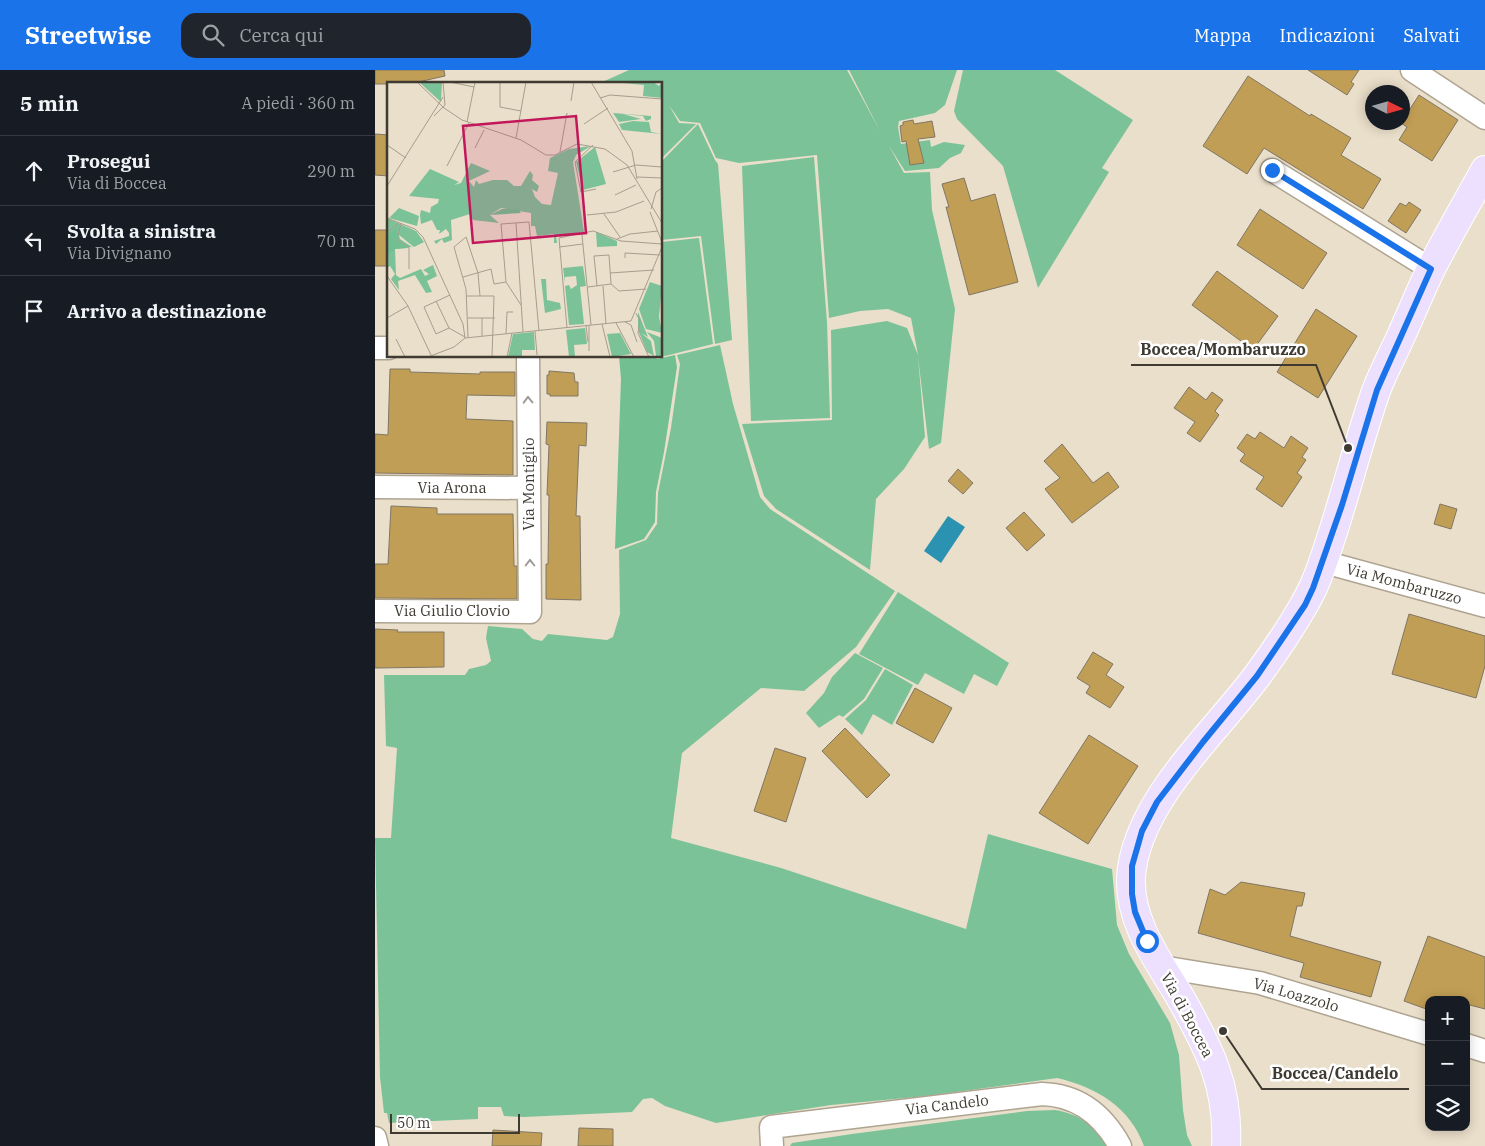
<!DOCTYPE html>
<html lang="it">
<head>
<meta charset="utf-8">
<style>
  :root { --surface:#171b24; --page:#20242c; --text:#f1f3f6; --muted:#9ea1a6; --line:#363941; --accent:#1a73e8 }
  body { margin:0; font-family:"IBM Plex Serif",serif; background:var(--page); color:var(--text) }
  .controls { position:absolute; right:15px; bottom:15px; display:grid; overflow:hidden; border-radius:10px; box-shadow:0 2px 12px #0003 }
  .controls button { width:45px; height:45px; display:grid; place-items:center; padding:0; border:0; border-bottom:1px solid var(--line); background:var(--surface); color:var(--text); font:25px sans-serif }
  .compass { position:absolute; left:990px; top:15px; width:45px; height:45px; border-radius:50%; background:var(--surface); box-shadow:0 2px 12px #0003; rotate:95deg }
  .scale { position:absolute; left:15px; bottom:12px; width:130px; box-sizing:border-box; padding-left:5px; border:2px solid #3f3b33; border-top:0; font-size:14px; line-height:18px; white-space:nowrap; color:#3f3b33; -webkit-text-stroke:4px #fff; paint-order:stroke }
  .stop { position:absolute; width:15px; height:15px; margin:-11px; border:4px solid #1a73e8; border-radius:50%; background:#fff }
  .stop.end { background:#1a73e8; border-color:#fff; box-shadow:0 1px 5px #0008 }
  .list { margin:0; padding:0; list-style:none }
  h2 { display:flex; justify-content:space-between; align-items:center; height:65px; margin:0; padding:0 20px; font-size:21px }
  h2 small { font-size:16px; font-weight:400; color:var(--muted) }
  .list li { display:grid; grid-template-columns:32px 1fr auto; gap:15px; align-items:center; box-sizing:border-box; height:70px; padding:0 20px; border-top:1px solid var(--line) }
  .list b { display:block; font-size:19px; white-space:nowrap }
  .list p { margin:0; font-size:16px; white-space:nowrap; color:var(--muted) }
  .list em { font-size:16px; font-style:normal; color:var(--muted) }
  .icon { flex:none; width:28px; height:28px; fill:none; stroke:currentColor; stroke-width:2; stroke-linecap:round; stroke-linejoin:round }
  .map { position:relative; flex:none; width:1110px; height:1076px; overflow:hidden }
  header { display:flex; align-items:center; gap:30px; box-sizing:border-box; height:70px; padding:0 25px; background:var(--accent); color:#fff }
  header strong { font-size:24px }
  nav { display:flex; gap:28px; margin-inline-start:auto; font-size:18px }
  .search { width:350px; height:45px; background:var(--page); display:flex; align-items:center; gap:12px; box-sizing:border-box; padding:0 18px; border-radius:15px; color:var(--muted); font-size:19px }
  main { display:flex }
  aside { flex:1; background:var(--surface) }
  .map>svg:first-child { display:block }
</style>
</head>
<body>
<header>
<strong>Streetwise</strong>
<div class="search"><svg class="icon" aria-label="search" viewBox="0 0 24 24"><circle cx="10" cy="10" r="6"/><path d="M15 15l6 6"/></svg>Cerca qui</div>
<nav><a>Mappa</a><a>Indicazioni</a><a>Salvati</a></nav>
</header>
<main>
<aside>
<h2>5 min<small>A piedi · 360 m</small></h2>
<ul class="list">
<li><svg class="icon" aria-label="ahead" viewBox="0 0 24 24"><path d="M12 20V5M6 11l6-6 6 6"/></svg><div><b>Prosegui</b><p>Via di Boccea</p></div><em>290 m</em></li>
<li><svg class="icon" aria-label="left" viewBox="0 0 24 24"><path d="M17 20v-9H6M10 6l-5 5 5 5"/></svg><div><b>Svolta a sinistra</b><p>Via Divignano</p></div><em>70 m</em></li>
<li><svg class="icon" aria-label="arrive" viewBox="0 0 24 24"><path d="M6 21V4h12l-3 4 3 4H6"/></svg><div><b>Arrivo a destinazione</b></div></li>
</ul>
</aside>
<div class="map">
<svg width="1110" height="1076" viewBox="0 0 1110 1076">
  <rect width="100%" height="100%" fill="#eadfca"/>
  <path fill="#7cc298" d="M254 0H472L505 61 474 0H582L570 35 560 43 524 51 523 57 526 74 555 70 556 77 569 72 590 75 586 83 575 88 564 98 530 101 514 76 529 103 555 102 557 140 580 239 566 373 554 379 543 287 550 367 529 399 501 429 495 500 401 439 389 426 367 354 457 350 456 260 512 251 532 258 543 285 536 248 513 239 485 241 454 248 442 85 364 93 341 88 325 53 305 51 294 35 304 53 321 54 286 89V14H223Z
    M588 0H680L758 50 727 98 734 102 663 218 628 96 582 49 579 41Z
    M323 54 340 90 343 94 357 270 340 274 326 166 286 170V92Z
    M439 87 452 252 455 348 376 351 367 96Z
    M324 168 338 274 282 288V286H286V172Z
    M345 275 358 334 385 427 395 439 520 521 481 577 429 621 386 618 307 683 296 768 406 798 591 859 613 764 737 799 742 855 754 884 795 953 804 985 808 1040 812 1065 817 1076H769C755 1037 721 1017 682 1008L552 1026 456 1035 341 1053 290 1036 277 1028 268 1029 257 1042 149 1047 129 1046 126 1037H103V1049L14 1053 12 1043H9L5 1007 0 768H16L22 678 11 676 9 605H90L94 599 111 595 116 591 111 568 113 556 147 559 158 569 167 571 173 564 232 570 238 567 245 544 244 480 271 470 282 454 283 423 296 358 305 294 302 285Z
    M523 522 634 593 622 616 599 604 589 624 550 603 543 615 484 584Z
    M480 583 508 598 489 629 468 647 464 645 444 658 431 643 449 623 457 607Z
    M510 599 538 615 517 655 498 644 487 665 470 649 491 630Z
    M680 1040C706 1044 719 1057 736 1076H415L417 1073 477 1064 652 1041Z"/>
  <path fill="#72bf92" d="M300 285 302 297 289 382 281 422 280 452 269 469 240 479 246 309 244 286H281L282 289Z"/>
  <path fill="#2c92b2" d="M573 446 590 457 566 493 549 481Z"/>
  <path fill="#c19e55" stroke="#807664" d="M0 0H69L70 6 34 14H0Z
    M933 0H984L976 12 979 14 972 25Z
    M873 6 935 46 936 44 976 68 966 85 1006 109 988 139 889 78 872 104 828 76Z
    M1044 25 1083 50 1057 91 1024 70 1032 57 1026 53Z
    M538 50 539 54 557 51 560 67 543 69 549 93 535 95 531 71 527 72 525 56 528 55V52Z
    M0 64 14 65V106L0 105Z
    M589 108 596 131 620 124 643 212 594 225 571 137H574L567 114Z
    M1034 132 1046 140 1031 163 1013 151 1025 133 1031 136Z
    M885 139 952 183 928 219 862 175Z
    M0 160H14V196H0Z
    M842 201 903 246 878 280 817 235Z
    M941 239 982 266 943 328 902 302Z
    M15 299H35V302L105 304V302H140V326L92 325 91 349 138 351V405L0 403V364L13 365Z
    M174 301 199 303 200 312H203V326H175V324H172V305H174Z
    M814 317 831 330 837 322 848 330 840 341 844 345 825 372 812 363 820 352 799 338Z
    M172 352 212 353 211 376 204 375 201 446H205L206 530 171 529V494H173L174 425H172L174 375 171 374Z
    M885 362 909 378 916 366 933 378 927 387 931 390 922 403 927 407 907 437 881 419 889 407 865 391 870 384 862 378 872 364 880 369Z
    M687 374 718 413 733 402 744 417 697 453 670 419 685 408 669 391Z
    M583 399 598 413 588 424 573 411Z
    M1065 434 1082 439 1076 459 1059 454Z
    M16 436 62 438V444H138L139 496H142V529L0 528V494H13Z
    M649 442 670 465 652 481 631 458Z
    M1034 544 1110 566V596L1101 628 1017 604Z
    M0 559 23 560 22 562H69V597L0 598Z
    M718 582 738 594 731 605 749 617 735 638 711 623 715 616 702 608Z
    M540 618 577 638 558 673 521 653Z
    M470 658 515 705 492 728 447 681Z
    M714 665 763 696 713 774 664 743Z
    M400 678 431 688 411 752 379 741Z
    M866 812 930 823 927 836H922L915 866 1006 892 996 927 925 907 929 893 823 863 835 819 850 825Z
    M1053 866 1110 887V939L1091 934V930H1054V940L1029 931Z
    M204 1058 238 1059V1076H203Z
    M118 1060 167 1063 166 1076H117Z"/>
  <g fill="none" stroke-linecap="round" stroke-linejoin="round">
    <defs>
      <path id="minor" d="M1037 0 1110 48
        M897 100 1056 199
        M0 278H14
        M0 417 154 418
        M949 492 1110 536
        M0 541 155 542 153 286
        M787 897 885 913 1054 964
        M1091 975 1110 981
        M0 1068 2 1076
        M397 1076 396 1057 667 1024C703 1025 728 1045 745 1076"/>
      <path id="major" d="M851 1076C854 1016 834 978 805 927 783 890 754 852 756 807 761 732 839 664 882 606 899 583 916 558 930 533 943 511 950 486 958 462 973 415 985 367 1001 321 1008 302 1018 284 1026 266 1036 244 1045 222 1055 201 1072 167 1092 133 1110 100"/>
    </defs>
    <use href="#minor" stroke="#afa491" stroke-width="25"/>
    <use href="#major" stroke="#fff" stroke-width="30"/>
    <use href="#minor" stroke="#fff" stroke-width="22"/>
    <use href="#major" stroke="#ece0fe" stroke-width="28"/>
  </g>
  <defs><path id="oneway-chevron" d="M-2-3.5L2.5 0L-2 3.5" fill="none" stroke-width="1.6" stroke-linecap="round" stroke-linejoin="round" transform="scale(1.25)"/></defs>
  <g stroke="#9f9d99">
    <use href="#oneway-chevron" transform="translate(153 330) rotate(-91)"/>
    <use href="#oneway-chevron" transform="translate(155 493) rotate(-90)"/>
  </g>
  <g fill="none" stroke-linecap="round" stroke-linejoin="round">
    <path stroke="#1a73e8" stroke-width="6" d="M772 871 760 842 757 824V796L767 761 782 732 828 672 882 606 930 535 938 518 967 435 1002 320 1056 199 897 100"/>
  </g>
  <g text-anchor="middle" stroke-width="5" stroke-linejoin="round" paint-order="stroke">
    <g font-size="15" fill="#3f3b33" stroke="#fff">
      <text transform="translate(154 414) rotate(-90)" y="5">Via Montiglio</text>
      <text x="77" y="423">Via Arona</text>
      <text transform="translate(1029 514) rotate(15)" y="5">Via Mombaruzzo</text>
      <text x="77" y="546">Via Giulio Clovio</text>
      <text transform="translate(921 925) rotate(16)" y="5">Via Loazzolo</text>
      <text transform="translate(812 945) rotate(62)" y="5">Via di Boccea</text>
      <text transform="translate(572 1035) rotate(-7)" y="5">Via Candelo</text>
    </g>
  </g>
  <g transform="translate(12 12)">
    <rect width="275" height="275" fill="#eadfca"/>
    <path d="M32 0H55L54 20ZM226 0H266L272 4 275 0V16L256 14 257 3ZM226 31 264 34V37L259 39 256 34 236 32 254 37 232 40ZM246 39 262 40 264 50 275 52 235 48 232 42ZM204 64 189 73 186 80 197 150 169 154 170 161H167V152L150 154 148 144H144V131L114 126 103 133 112 141 86 138 83 132 64 138 65 158 57 161 55 157 49 162 47 159 62 154V151L59 147 52 152 53 148H50L45 138 34 142 33 133 34 128 43 131 44 125 51 121 52 117 22 114 43 87 72 100 67 103 74 101 84 81 103 89 82 99 87 105 89 98 92 102 106 98H120L127 104H134L143 89 146 93 145 98 152 104 150 110 145 107 148 115 155 122 164 123 171 91 161 89 163 76 182 67ZM208 65 219 102 196 108 189 80ZM12 126 32 134 30 144 2 136ZM0 136 29 149 37 160 27 165 12 153 13 157 25 165 8 167 9 193 13 196 34 187 38 194 42 192 36 188 46 183 50 194 40 199 45 210 39 211 28 193 11 199 12 208 4 197 8 192 3 184 0 186ZM209 150 230 159V164L210 165ZM196 184 199 204 193 205 197 242 182 243 178 204 182 203 184 207 190 203 189 194 178 195V201L176 186ZM154 197H159L160 218 173 221 174 227 158 231ZM263 200 275 204 272 235 275 251 259 247 252 227ZM251 230 261 255 254 251 264 259 267 274 260 270 251 248ZM198 246 200 262 187 263 188 275H182L179 248ZM147 250 148 268H135V275H121L126 252ZM260 250 275 256V274H269L267 259ZM233 251 244 272 225 275 220 252Z" fill="#7cc298"/>
    <path d="M115 127H131L134 131 103 133ZM10 146 9 158 21 166 8 167 0 173V153Z" fill="#72bf92"/>
    <path fill="none" stroke="#a69d8e" stroke-width="1" d="M30 0 57 26 75 38 134 58 159 73H168L190 62 218 67 240 83 275 141M63 0 87 5M113 0V25L134 29M204 0 245 69 250 97M213 16 223 13 275 17M184 19 187 0M47 34 58 23 56 0M80 40 88 0M197 42 221 26M129 56 139 0M0 63 19 76M206 63 188 80 194 110 209 107M88 66 97 48M173 70 180 31M249 83 275 85M60 84 82 41M226 90 249 83M250 95 275 96M0 104 56 15M228 113 249 103M264 127 269 110 275 106M263 130 275 160M217 132 233 155M200 133 229 130 257 119M0 136 28 147 36 155 76 242 78 256M14 141 10 157 22 166V187M129 141 136 250M0 150 12 141M195 153 204 243M230 157 243 152 271 149M172 165 196 162M238 176V171L273 173M223 191 267 188M0 194 21 224 44 273M76 195 104 187 107 202 119 200 134 223M119 200 114 142 142 140 152 249M224 202 232 209 259 207M210 204 207 174 222 173 224 202M216 204 219 242M201 205 224 202M63 213 37 225 49 252 62 246 78 255M80 214H107L105 275M49 219 62 246M249 231 253 239 251 251 262 275M0 236 21 224M81 236H108M95 236V254M244 239 275 165M238 240 244 243 250 260M229 241 247 275M215 242 223 275M202 243V269M199 244 201 260M180 246 172 156 206 149 234 159 275 162M148 249 150 273M119 252 120 230H126M81 255 79 207 67 165 79 155 91 191 93 214M9 257 18 275M41 275 67 265 78 256 244 239M120 275 125 251"/>
    <path fill="#c2185b" fill-opacity="0.15" stroke="#c2185b" stroke-width="2.5" d="M189 34 199 151 86 161 76 44Z"/>
    <rect width="275" height="275" fill="none" stroke="#3f3b33" stroke-width="2.5"/>
  </g>
  <path fill="none" stroke="#3f3b33" stroke-width="2" d="M973 378L941 295H756M848 961L887 1019H1034"/>
  <g fill="#3f3b33" stroke="#fff" stroke-width="2">
    <circle cx="973" cy="378" r="5"/>
    <circle cx="848" cy="961" r="5"/>
  </g>
  <g font-size="16" text-anchor="middle" font-weight="bold" fill="#3f3b33" stroke="#fff" stroke-width="5" stroke-linejoin="round" paint-order="stroke">
    <text x="848" y="285">Boccea/Mombaruzzo</text>
    <text x="960" y="1009">Boccea/Candelo</text>
  </g>
</svg>
<div class="controls">
<button>+</button>
<button>−</button>
<button><svg class="icon" aria-label="layers" viewBox="0 0 24 24"><path d="M12 4l9 5-9 5-9-5zM3 14l9 5 9-5"/></svg></button>
</div>
<svg class="compass" viewBox="-18 -18 36 36"><path d="M0-13l5 13h-10z" fill="#e53935"/><path d="M0 13l5-13h-10z" fill="#9ea1a6"/></svg>
<div class="scale">50 m</div>
<div class="stop" style="left:772px;top:871px"></div>
<div class="stop end" style="left:897px;top:100px"></div>
</div>
</main>
</body>
</html>
